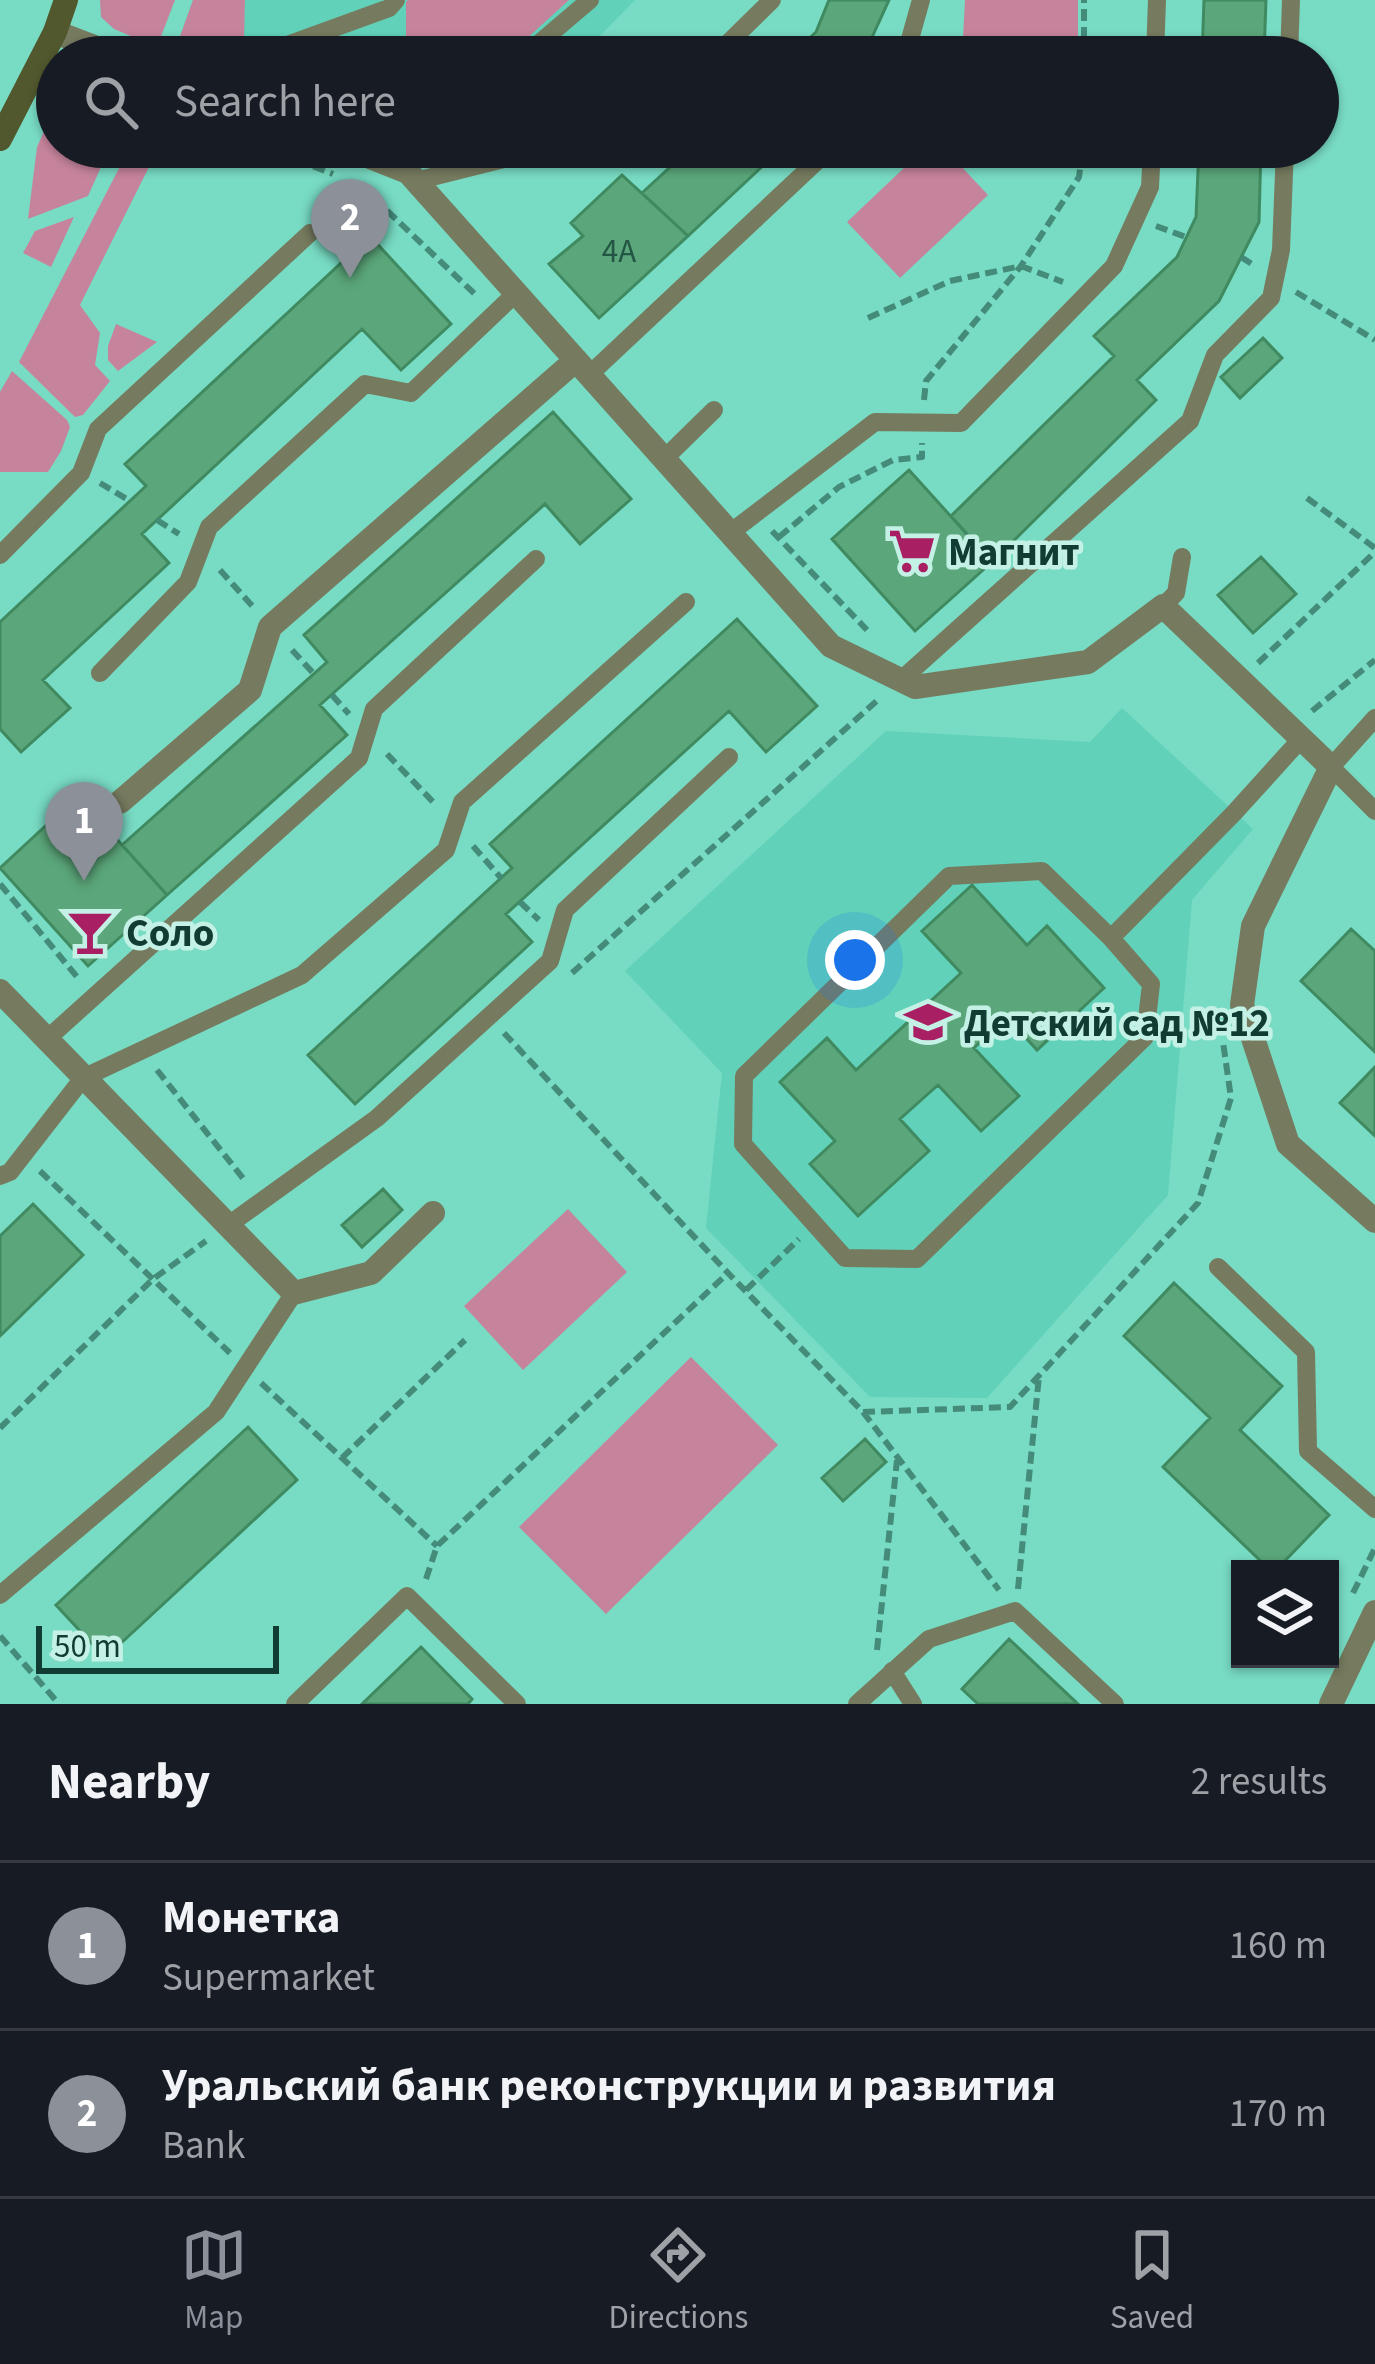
<!DOCTYPE html>
<html lang="en">
<head>
<meta charset="utf-8">
<style>
  :root { --surface:#171b24; --page:#242831; --text:#f1f3f6; --muted:#9ea1a6; --line:#363941; --accent:#8c9099 }
  body { margin:0; font-family:"Source Sans 3",sans-serif; background:var(--page); color:var(--text) }
  .controls { position:absolute; right:36px; bottom:36px; display:grid; overflow:hidden; border-radius:0px; box-shadow:0 3px 9px #0004 }
  .controls button { width:108px; height:108px; display:grid; place-items:center; padding:0; border:0; border-bottom:3px solid var(--line); background:var(--surface); color:var(--text); font:60px sans-serif }
  .scale { position:absolute; left:36px; bottom:30px; width:243px; box-sizing:border-box; padding-left:12px; border:6px solid #103c33; border-top:0; font-size:33px; line-height:42px; white-space:nowrap; color:#103c33; -webkit-text-stroke:9px #c4f1e5; paint-order:stroke }
  .you { position:absolute; left:855px; top:960px; width:42px; height:42px; margin:-30px; border:9px solid #fff; border-radius:50%; background:#1a73e8; box-shadow:0 0 0 18px #1a73e833 }
  .badge { display:grid; place-items:center; width:78px; height:78px; border-radius:50%; background:var(--accent); color:#fff; font-size:39px; font-weight:700 }
  .pin { position:absolute; translate:-50% -99px; filter:drop-shadow(0 3px 6px #0008) }
  .pin::after { content:''; position:absolute; top:63px; width:42px; height:36px; background:inherit; clip-path:polygon(0 0,100% 0,50% 100%) }
  .list { margin:0; padding:0; list-style:none }
  h2 { display:flex; justify-content:space-between; align-items:center; height:156px; margin:0; padding:0 48px; font-size:51px }
  h2 small { font-size:39px; font-weight:400; color:var(--muted) }
  .list li { display:grid; grid-template-columns:78px 1fr auto; gap:36px; align-items:center; box-sizing:border-box; height:168px; padding:0 48px; border-top:3px solid var(--line) }
  .list b { display:block; font-size:45px; white-space:nowrap }
  .list p { margin:0; font-size:39px; white-space:nowrap; color:var(--muted) }
  .list em { font-size:39px; font-style:normal; color:var(--muted) }
  .icon { flex:none; width:66px; height:66px; fill:none; stroke:currentColor; stroke-width:2; stroke-linecap:round; stroke-linejoin:round }
  .map { position:relative; flex:none; width:1375px; height:1704px; overflow:hidden }
  .search { position:absolute; background:var(--surface); box-shadow:0 3px 9px #0004; left:36px; right:36px; top:36px; height:132px; display:flex; align-items:center; gap:30px; box-sizing:border-box; padding:0 42px; border-radius:66px; color:var(--muted); font-size:45px }
  .sheet { height:492px; background:var(--surface) }
  nav { display:flex; justify-content:space-around; align-items:center; box-sizing:border-box; height:168px; border-top:3px solid var(--line); background:var(--surface); font-size:33px; color:var(--muted) }
  nav a { display:grid; justify-items:center; gap:6px }
  nav .on { color:var(--accent) }
  .map>svg:first-child { display:block }
</style>
</head>
<body>
<div class="map">
<svg width="1375" height="1704" viewBox="0 0 1375 1704">
  <rect width="100%" height="100%" fill="#78dbc3"/>
  <path fill="#61d2b9" d="M193 0H635L579 57H172Z
    M1122 708 1253 829 1192 900 1168 1195 987 1398 870 1397 706 1228 722 1073 625 971 886 731 1090 742Z"/>
  <path fill="#c6849c" d="M100 0H175L157 47 114 29 101 17Z
    M193 0H245L244 40 208 55 178 42Z
    M408 0H569L512 52 497 57H279L322 39 406 45V2Z
    M965 0H1078V57H962Z
    M57 102V147H110L88 196 28 219 37 147Z
    M130 147H159L80 305 100 333 95 365 110 381 83 415 75 417 19 362Z
    M926 147H943L988 195 900 278 847 222Z
    M74 217 51 267 23 253 35 231Z
    M116 324 157 342 118 371 108 360V346Z
    M12 371 67 420 70 427 61 451 48 472H0V392Z
    M568 1209 627 1272 523 1370 464 1306Z
    M691 1357 778 1445 606 1614 519 1527Z"/>
  <path fill="#5ba67a" stroke="#3f8a60" stroke-width="3" d="M829 0H889L863 57H789L816 32Z
    M1204 0H1266L1264 57H1202Z
    M692 147H783L688 236 642 193Z
    M1199 147H1261L1259 222 1219 301 1137 380 1156 400 992 562 951 516 1114 356 1094 336 1177 257 1196 217Z
    M622 175 688 236 599 318 549 264 583 236 571 223Z
    M370 236 451 324 401 370 362 329 142 534 169 563 43 680 70 708 21 752 0 729V622L146 486 125 464Z
    M1263 338 1282 358 1240 398 1221 377Z
    M553 412 631 499 580 544 545 504 320 705 347 735 167 895 122 845 327 662 304 635Z
    M909 470 992 562 915 631 832 539Z
    M1261 557 1296 594 1253 633 1218 595Z
    M737 619 817 706 766 752 729 711 506 914 532 942 355 1104 308 1055 512 868 490 844Z
    M78 796 167 895 88 966 0 868Z
    M972 885 1027 945 1047 926 1104 988 1037 1050 1007 1017 974 1048 1019 1096 981 1131 938 1085 900 1119 929 1151 858 1216 810 1164 835 1141 780 1082 827 1038 856 1070 961 973 922 931Z
    M1351 929 1375 951V1052L1301 981Z
    M1375 1067V1136L1340 1103Z
    M383 1189 402 1210 362 1247 342 1225Z
    M33 1204 83 1255 0 1336V1236Z
    M1174 1283 1282 1386 1240 1430 1329 1515 1277 1569H1269L1163 1467 1210 1418 1124 1336Z
    M248 1427 297 1480 105 1658 56 1605Z
    M865 1439 886 1462 843 1501 822 1478Z
    M1009 1639 1078 1704H978L962 1689Z
    M421 1647 472 1699 468 1704H362Z"/>
  <g fill="none" stroke-linecap="round" stroke-linejoin="round">
    <path stroke="#448b7a" stroke-width="6" stroke-dasharray="12 6" stroke-linecap="butt" d="M167 43 200 57
      M1084 57V0
      M263 147 333 174
      M361 186 478 297
      M329 217 365 187
      M1156 226 1186 237
      M1241 257 1255 266
      M1296 292 1375 340
      M868 318 950 281 1021 266 1063 282
      M924 400 926 381 1021 266 1079 177 1083 147
      M100 483 130 501
      M1307 498 1375 548
      M157 520 179 534
      M772 531 867 630
      M779 537 839 487 893 460 922 457V443
      M220 570 255 609
      M292 650 314 674
      M1258 663 1375 552
      M332 695 349 714
      M1312 711 1375 660
      M387 754 436 805
      M473 846 501 878
      M0 884 78 978
      M520 902 539 920
      M572 973 880 698
      M504 1033 728 1273 863 1412 1010 1407 1198 1203 1231 1098 1223 1042
      M157 1070 246 1182
      M40 1171 230 1353
      M746 1290 799 1239
      M261 1383 437 1546
      M863 1412 999 1590
      M0 1428 153 1279 206 1241
      M342 1458 465 1340
      M426 1579 437 1546 728 1273
      M1018 1589 1039 1376
      M1353 1593 1375 1548
      M0 1636 59 1704
      M877 1650 897 1460"/>
    <path stroke="#767b5f" stroke-width="18" d="M254 57 389 8 396 0
      M523 57 590 0
      M714 57 772 0
      M905 57 921 0
      M1155 57 1157 0
      M1289 57 1291 0
      M416 181 552 147
      M589 375 832 147
      M664 459 714 410
      M730 533 875 422 961 423 1114 266 1150 187 1152 147
      M0 555 81 473 98 429 310 233
      M1163 606 1176 593 1182 557
      M100 673 188 582 209 527 365 384 411 393 516 293
      M901 680 1190 421 1215 355 1271 298 1281 250 1285 147
      M1375 718 1331 767 1375 811
      M1111 938 1042 871 949 876 744 1076 743 1144 845 1258 917 1259 1145 1037 1151 984 1111 938 1234 813 1301 739
      M47 1039 359 758 374 709 536 559
      M0 1176 10 1172 83 1078 302 975 446 850 462 802 686 602
      M227 1226 377 1118 550 961 565 910 729 757
      M1218 1267 1306 1352 1308 1451 1375 1509
      M0 1595 216 1412 294 1293
      M892 1671 913 1704
      M295 1704 407 1596 517 1704
      M857 1704 929 1639 1015 1611 1115 1704"/>
    <path stroke="#767b5f" stroke-width="24" d="M55 32 120 57
      M345 147 408 172 831 646 915 687 1088 662 1163 606 1331 767 1253 926 1242 1005 1288 1144 1375 1221
      M120 802 250 690 270 627 576 360
      M0 991 294 1293 371 1273 433 1213
      M1331 1704 1375 1612"/>
    <path stroke="#51582e" stroke-width="24" d="M0 139 55 32 66 0"/>
  </g>
  <defs>
    <symbol id="supermarket-bare" viewBox="-9 -9 18 18"><path d="M-6-5.5h2.5l.6 2H6L4.5 2H-2.5L-4.4-4H-6ZM-1.5 3.2a1.3 1.3 0 1 0 .1 0ZM3 3.2a1.3 1.3 0 1 0 .1 0Z" fill="#a81f63" stroke="#c4f1e5" stroke-width="2.5" paint-order="stroke"/></symbol>
    <symbol id="bar-bare" viewBox="-9 -9 18 18"><path d="M-6-5H6L.8 .8V4.5H3.5V6h-7V4.5H-.8V.8Z" fill="#a81f63" stroke="#c4f1e5" stroke-width="2.5" paint-order="stroke"/></symbol>
    <symbol id="school-bare" viewBox="-9 -9 18 18"><path d="M0-5L7-2L0 1L-7-2ZM-4 1L0 2.5L4 1V4Q0 6-4 4Z" fill="#a81f63" stroke="#c4f1e5" stroke-width="2.5" paint-order="stroke"/></symbol>
  </defs>
  <g fill-rule="evenodd">
    <use href="#supermarket-bare" x="879" y="518" width="66" height="66"/>
    <use href="#bar-bare" x="57" y="899" width="66" height="66"/>
    <use href="#school-bare" x="895" y="989" width="66" height="66"/>
  </g>
  <g text-anchor="middle" stroke-width="9" stroke-linejoin="round" paint-order="stroke">
    <g font-size="33" fill="#235645">
      <text x="619" y="262">4А</text>
    </g>
    <g font-size="39" font-weight="bold" fill="#103c33" stroke="#c4f1e5" text-anchor="start">
      <text x="948" y="565">Магнит</text>
      <text x="126" y="946">Соло</text>
      <text x="964" y="1036">Детский сад №12</text>
    </g>
  </g>
</svg>
<div class="controls">
<button><svg class="icon" aria-label="layers" viewBox="0 0 24 24"><path d="M12 4l9 5-9 5-9-5zM3 14l9 5 9-5"/></svg></button>
</div>
<div class="scale">50 m</div>
<div class="you"></div>
<div class="pin badge" style="left:84px;top:881px">1</div>
<div class="pin badge" style="left:350px;top:278px">2</div>
<div class="search"><svg class="icon" aria-label="search" viewBox="0 0 24 24"><circle cx="10" cy="10" r="6"/><path d="M15 15l6 6"/></svg>Search here</div>
</div>
<section class="sheet">
<h2>Nearby<small>2 results</small></h2>
<ul class="list">
<li><span class="badge">1</span><div><b>Монетка</b><p>Supermarket</p></div><em>160 m</em></li>
<li><span class="badge">2</span><div><b>Уральский банк реконструкции и развития</b><p>Bank</p></div><em>170 m</em></li>
</ul>
</section>
<nav>
<a class="on"><svg class="icon" aria-label="map" viewBox="0 0 24 24"><path d="M3 6l6-2 6 2 6-2v14l-6 2-6-2-6 2zM9 4v14M15 6v14"/></svg>Map</a>
<a><svg class="icon" aria-label="directions" viewBox="0 0 24 24"><path d="M12 3l9 9-9 9-9-9zM9 14v-3h6M13 9l2 2-2 2"/></svg>Directions</a>
<a><svg class="icon" aria-label="saved" viewBox="0 0 24 24"><path d="M7 4h10v16l-5-4-5 4z"/></svg>Saved</a>
</nav>
</body>
</html>
